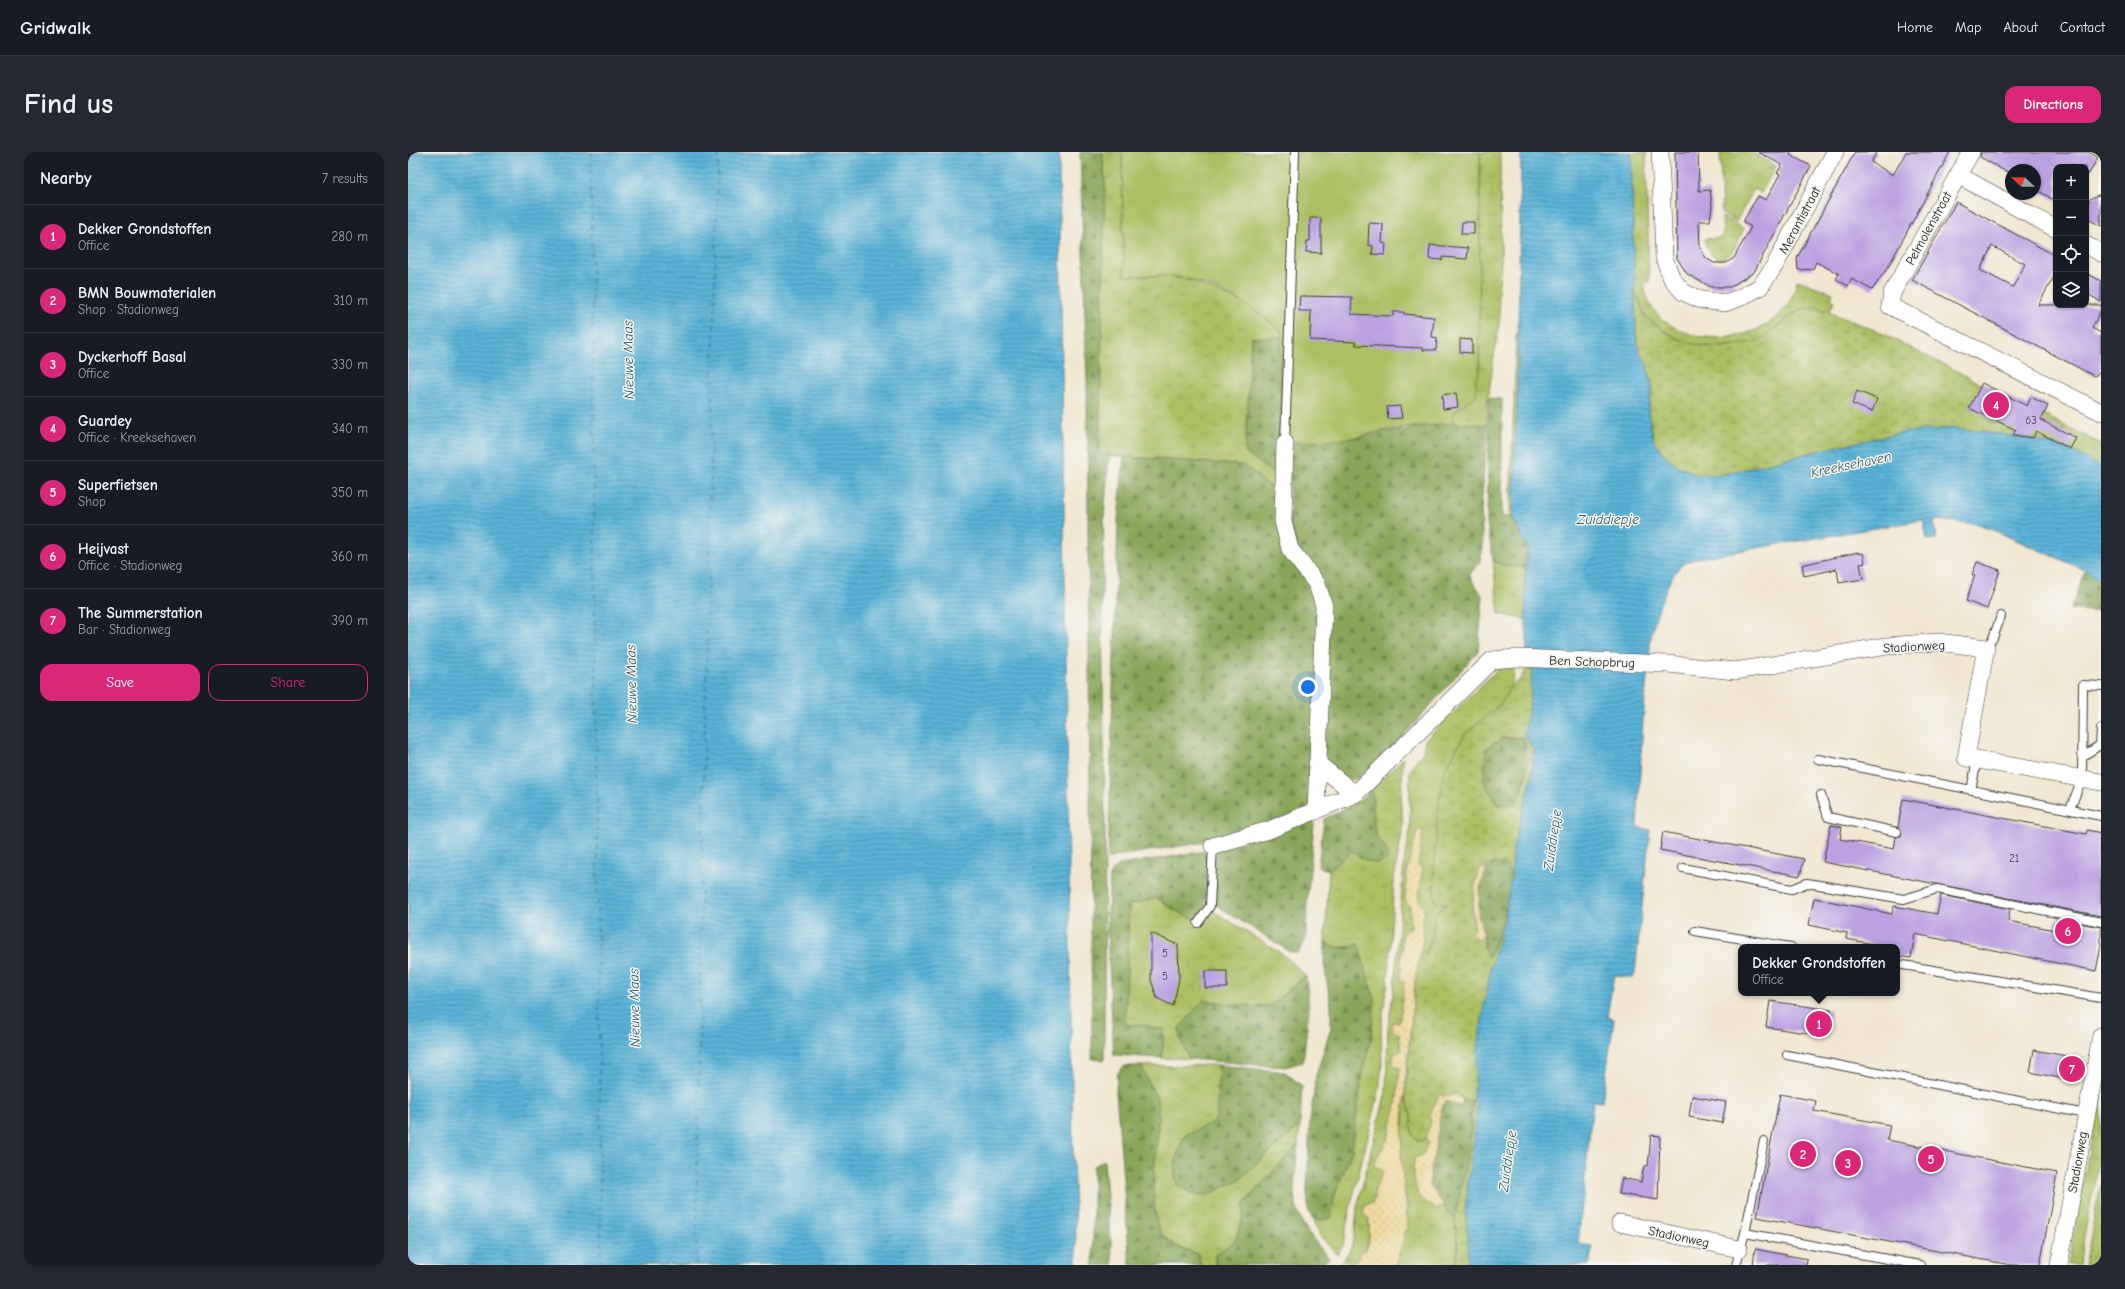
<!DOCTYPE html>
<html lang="en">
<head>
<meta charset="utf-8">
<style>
  :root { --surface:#171b24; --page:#242831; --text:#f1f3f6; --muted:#9ea1a6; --line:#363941; --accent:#db2777 }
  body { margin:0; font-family:"Comic Neue",sans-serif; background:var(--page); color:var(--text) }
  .controls { position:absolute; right:12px; top:12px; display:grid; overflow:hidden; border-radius:8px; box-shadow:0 1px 3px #0004 }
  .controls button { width:36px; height:36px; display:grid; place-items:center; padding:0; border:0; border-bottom:1px solid var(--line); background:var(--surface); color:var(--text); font:20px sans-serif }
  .compass { position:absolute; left:1597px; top:12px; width:36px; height:36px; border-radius:50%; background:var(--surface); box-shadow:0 1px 3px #0004; rotate:292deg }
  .you { position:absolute; left:900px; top:535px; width:14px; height:14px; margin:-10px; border:3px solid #fff; border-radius:50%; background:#1a73e8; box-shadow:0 0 0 6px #1a73e833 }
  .badge { display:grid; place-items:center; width:26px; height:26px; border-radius:50%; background:var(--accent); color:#fff; font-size:13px; font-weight:700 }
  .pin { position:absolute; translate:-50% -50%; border:2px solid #fff; box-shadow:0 1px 4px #0006 }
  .popup { position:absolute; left:1330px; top:792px; width:162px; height:52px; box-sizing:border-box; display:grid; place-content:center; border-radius:8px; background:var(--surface); filter:drop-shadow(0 1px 3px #0005); font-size:13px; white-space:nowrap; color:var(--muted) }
  .popup b { font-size:15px; color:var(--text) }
  .popup::after { content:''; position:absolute; left:50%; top:100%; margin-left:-8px; border:8px solid transparent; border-top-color:var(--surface) }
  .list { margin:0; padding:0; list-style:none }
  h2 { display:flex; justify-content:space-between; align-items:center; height:52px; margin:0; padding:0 16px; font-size:17px }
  h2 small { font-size:13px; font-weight:400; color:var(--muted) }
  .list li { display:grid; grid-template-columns:26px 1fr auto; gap:12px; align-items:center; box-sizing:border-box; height:64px; padding:0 16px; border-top:1px solid var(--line) }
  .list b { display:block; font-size:15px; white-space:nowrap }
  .list p { margin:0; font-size:13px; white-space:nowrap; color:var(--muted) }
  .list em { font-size:13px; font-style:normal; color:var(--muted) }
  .actions { display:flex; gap:8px; padding:12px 16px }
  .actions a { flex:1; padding:9px 0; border:1px solid var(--accent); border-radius:12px; text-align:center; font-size:14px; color:var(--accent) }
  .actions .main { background:var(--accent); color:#fff }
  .icon { flex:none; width:22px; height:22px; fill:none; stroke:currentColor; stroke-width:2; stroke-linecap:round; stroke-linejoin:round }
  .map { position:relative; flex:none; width:1693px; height:1113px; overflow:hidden; border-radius:12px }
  header { display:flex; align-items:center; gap:24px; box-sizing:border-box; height:56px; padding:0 20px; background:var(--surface); border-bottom:1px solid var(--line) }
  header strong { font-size:19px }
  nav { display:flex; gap:22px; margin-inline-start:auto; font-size:14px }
  .intro { display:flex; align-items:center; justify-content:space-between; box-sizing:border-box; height:96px; padding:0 24px }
  h1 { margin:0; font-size:28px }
  .button { padding:10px 18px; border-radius:12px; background:var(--accent); color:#fff; font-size:14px; font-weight:700 }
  main { display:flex; gap:24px; padding:0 24px }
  aside { flex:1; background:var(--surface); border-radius:12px; box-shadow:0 1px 3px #0004 }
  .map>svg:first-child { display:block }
</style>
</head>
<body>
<header>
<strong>Gridwalk</strong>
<nav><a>Home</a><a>Map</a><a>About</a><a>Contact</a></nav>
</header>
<div class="intro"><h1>Find us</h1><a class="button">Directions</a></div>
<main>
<aside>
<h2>Nearby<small>7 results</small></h2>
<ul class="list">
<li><span class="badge">1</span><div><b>Dekker Grondstoffen</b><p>Office</p></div><em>280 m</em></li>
<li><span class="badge">2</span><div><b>BMN Bouwmaterialen</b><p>Shop · Stadionweg</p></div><em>310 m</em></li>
<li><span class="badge">3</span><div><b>Dyckerhoff Basal</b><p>Office</p></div><em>330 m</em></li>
<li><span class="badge">4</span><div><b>Guardey</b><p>Office · Kreeksehaven</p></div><em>340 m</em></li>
<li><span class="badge">5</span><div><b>Superfietsen</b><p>Shop</p></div><em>350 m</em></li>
<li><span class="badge">6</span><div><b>Heijvast</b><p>Office · Stadionweg</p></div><em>360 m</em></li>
<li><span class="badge">7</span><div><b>The Summerstation</b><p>Bar · Stadionweg</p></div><em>390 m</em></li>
</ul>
<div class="actions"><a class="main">Save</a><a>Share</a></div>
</aside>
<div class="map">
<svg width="1693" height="1113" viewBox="0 0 1693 1113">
  <defs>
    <pattern id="grass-tufts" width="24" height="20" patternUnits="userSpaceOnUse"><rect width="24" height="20" fill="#acbf63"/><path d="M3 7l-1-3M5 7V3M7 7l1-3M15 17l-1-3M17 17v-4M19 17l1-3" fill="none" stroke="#93a455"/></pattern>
    <pattern id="forest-firs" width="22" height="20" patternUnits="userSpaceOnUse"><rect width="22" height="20" fill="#89a659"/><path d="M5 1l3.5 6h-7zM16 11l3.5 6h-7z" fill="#6f8649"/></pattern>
    <pattern id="wetland-marsh" width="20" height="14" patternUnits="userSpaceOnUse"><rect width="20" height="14" fill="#acbf63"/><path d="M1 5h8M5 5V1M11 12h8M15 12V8" fill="none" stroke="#93a455"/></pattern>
    <pattern id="sand-dots" width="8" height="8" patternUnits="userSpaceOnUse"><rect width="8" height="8" fill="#eeda9e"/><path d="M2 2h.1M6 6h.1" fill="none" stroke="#ccba88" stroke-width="1.8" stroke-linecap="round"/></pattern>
    <pattern id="water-rules" width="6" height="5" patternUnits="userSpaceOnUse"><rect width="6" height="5" fill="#5bb4d8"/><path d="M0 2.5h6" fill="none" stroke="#4a92ae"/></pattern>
  </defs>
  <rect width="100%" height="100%" fill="#f6f6f2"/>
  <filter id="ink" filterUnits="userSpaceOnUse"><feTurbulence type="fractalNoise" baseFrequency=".025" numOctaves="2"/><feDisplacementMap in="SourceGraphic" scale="8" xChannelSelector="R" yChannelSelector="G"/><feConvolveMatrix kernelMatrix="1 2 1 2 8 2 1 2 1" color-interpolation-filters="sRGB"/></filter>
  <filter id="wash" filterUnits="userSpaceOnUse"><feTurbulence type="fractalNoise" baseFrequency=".012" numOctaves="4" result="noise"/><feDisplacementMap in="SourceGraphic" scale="16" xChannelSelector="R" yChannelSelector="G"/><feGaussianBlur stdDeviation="0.9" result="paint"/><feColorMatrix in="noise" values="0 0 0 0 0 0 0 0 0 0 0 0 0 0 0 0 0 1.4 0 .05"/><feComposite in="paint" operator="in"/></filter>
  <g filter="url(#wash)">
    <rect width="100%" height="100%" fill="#f1e7d1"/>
    <path fill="url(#grass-tufts)" stroke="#646e40" d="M694 0H714L716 124H758L784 129 838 151 874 179V185L844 186 871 326 870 341 836 313 691 303 697 30Z
      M1072 0H1092L1093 109 1090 141 1092 165 1079 252V273L1046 271 1045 260 1067 243 1068 226 1071 221Z
      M1223 0H1238L1241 130 1236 131C1238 139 1239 150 1245 157 1281 205 1379 191 1389 128L1425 141 1423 147 1427 149 1421 160 1408 155 1350 189 1314 195 1293 194 1272 188 1255 178 1237 164 1227 139Z
      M1312 0H1344L1368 14 1353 41 1346 37 1328 70 1314 62Z
      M1314 65 1336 77C1332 84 1328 96 1322 102 1310 115 1297 98 1297 87L1315 86Z
      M1085 409 1098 414 1118 416 1119 468 1091 462Z
      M1091 516H1106C1108 538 1088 558 1072 570 1067 574 1059 578 1056 584 1037 616 1026 668 1029 704 1030 720 1036 737 1040 752L1027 762 1025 782 1017 803 1013 798 1016 755 1011 749 1014 716 1010 713 1014 677 1002 753 1003 776 995 781 994 797 996 830 992 866 990 870H984L991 882 993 898 989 902 992 916 988 953 980 986 966 1013 975 1019C973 1026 968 1031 967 1038 966 1044 967 1046 964 1051L957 1053 955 1062 961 1067C961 1089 961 1095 945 1112L936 1107 943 1097 947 1079 949 1055 978 940 980 875 987 828 996 710 1002 679V620L1007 610 1015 600 1017 588Z
      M995 606 993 653 995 674 986 727 980 828 973 876 974 911 971 940 942 1056 935 1094 929 1102 913 1085 906 1069 923 1066 926 1044 944 998 954 920 963 887 950 792C936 796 930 798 917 790L921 718 944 698 978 697 967 683 964 637Z
      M749 746 766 758 787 767 791 774 801 766 805 759 876 803 898 824 861 854 826 853 796 848 773 889 781 907 754 906 756 877 717 873 721 753Z
      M811 913 809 963 806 971 793 976 769 1001 766 1024 816 1035 833 1027 850 1010 892 974 890 992 836 1052 835 1066 827 1089 807 1103V1113H793L790 1102C779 1098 766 1095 757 1086 734 1060 753 986 750 953 749 943 737 924 733 914Z
      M1693 934V994L1671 1113H1660Z
      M997 944 1003 962 1004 981 1009 989 1018 987 1020 991 1015 1002 1028 1057 1036 1053 1040 1062 1047 1065 1050 1096 1047 1113H988L1000 1055 995 1031 993 1003Z
      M1693 1030V1113H1677Z"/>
    <path fill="url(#forest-firs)" stroke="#52613a" d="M672 0H694L697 30 691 302 701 303 696 367 694 449 697 673 696 908 684 907 679 230Z
      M874 185 871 326 837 300 843 186Z
      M1081 246 1094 247V365H1105L1120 397 1118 416 1098 414 1085 409 1079 371Z
      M1046 271 1079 273 1073 360 1075 396 1071 412 1061 423 1075 445 1070 499 961 623C936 634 931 623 916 605L921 473 882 380 880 290C910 292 939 286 969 280 979 278 990 280 1000 277 1015 273 1030 272 1046 271Z
      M716 305 836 313 870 341 911 452 904 655 838 679 786 692 708 704 700 708 710 367Z
      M1677 418 1693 429V460L1663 457Z
      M1115 585C1122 613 1119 626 1108 652L1090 653 1076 630 1078 596 1095 586Z
      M964 637 967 683 978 697 980 707C965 716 956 708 944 699L921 718 910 715 916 667 951 649Z
      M903 666 906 671 899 753 898 787 890 801H884L805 751 807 708 810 698Z
      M798 699 801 702 797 757 787 767 766 758 749 746 721 753 717 872 742 874 743 876 756 877 754 906 706 903 699 779 702 725 705 718 711 713Z
      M1087 711 1099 713C1100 717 1102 722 1103 725 1104 738 1088 798 1080 806L1076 796V783L1070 764 1072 736 1079 716Z
      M917 790C930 798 937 797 950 792L967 848 963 887 954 920 944 998 926 1044 923 1066 906 1069 900 1057 899 1038 902 968 908 923 923 876V855L916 811Z
      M898 824 901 857 895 910 877 915 781 907 773 889 771 876 796 848 826 853 861 854Z
      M811 913 877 920 894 934 892 974 850 1010 833 1027 800 1043 785 1042 769 1033C764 1017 770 998 777 983L806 970 809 963Z
      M716 914H733C737 924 749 943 750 953 753 986 734 1060 757 1086 766 1095 779 1098 790 1102L793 1113H722L708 939 709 922Z
      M1055 948H1065L1063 953 1062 994 1047 1065 1040 1062 1036 1053 1021 1032 1033 959 1037 949 1052 954Z
      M890 992C889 1014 882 1042 891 1063 897 1079 910 1093 921 1106L914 1113H807V1103L827 1089 835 1066 836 1052Z
      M696 1008 705 1113H685V1015Z"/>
    <path fill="url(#wetland-marsh)" stroke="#646e40" fill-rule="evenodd" d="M1227 139 1237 164 1255 178 1272 188 1293 194 1314 195 1350 189 1391 158 1408 155 1469 179 1693 292V315L1660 297 1619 286 1547 276 1498 280 1426 295 1314 323H1290L1269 314 1256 303 1246 289 1240 260 1244 234 1238 210 1231 199 1228 183Z
      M1113 176 1131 511 1123 587 1125 601 1114 714 1059 1113H1047L1050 1096 1047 1065 1062 994 1065 948H1055L1049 940C1031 949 1023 968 1018 987L1009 989 1004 981 1003 962 997 944 1007 830 1013 798 1018 802 1025 782 1027 762 1039 752 1028 751 1025 736 1030 657 1036 620 1057 582 1093 552 1102 535 1112 528 1117 519 1124 517 1119 500 1117 425 1120 393 1102 362 1108 182ZM1115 585 1121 600 1118 627 1108 652 1090 653 1076 630 1078 596 1095 586ZM1087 711 1099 713C1100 717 1102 721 1103 725 1104 737 1088 798 1080 806L1076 796V783L1069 787 1063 761 1071 717Z"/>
    <path fill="url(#sand-dots)" stroke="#857b5d" d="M1015 677 1010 713 1014 716 1011 749 1016 755 1015 787 1007 830 998 923 993 1003 1000 1072 988 1113H930L936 1107 945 1111 950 1107 952 1100 958 1098 961 1090V1067L955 1062 957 1053 964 1051C967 1046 966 1044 967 1038 968 1030 974 1026 975 1019L965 1013 980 986 988 953 992 916 985 913V903L993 898 991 882 985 879 984 870H990L992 866 996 830 992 829 995 780 1003 776 1002 753 997 748 999 718 1009 679Z
      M1079 716 1072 736 1070 764 1076 783 1069 787 1062 781 1067 777C1063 757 1065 737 1071 717Z
      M1031 942 1038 945 1048 942 1055 948 1052 954 1037 949 1033 959 1021 1032 1036 1053 1028 1057 1011 1045 1005 1025 1006 1007 1015 1002 1020 991 1018 987 1023 969 1021 965Z"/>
    <path fill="#acbf63" stroke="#646e40" d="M714 0H1072L1071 221 1068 226V243L1045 260 1046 271C1020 273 995 275 970 280 963 281 956 284 949 285 924 289 899 291 873 290L874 179C840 152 804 128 759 124 745 123 730 124 716 124Z"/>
    <path fill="url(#water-rules)" stroke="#3c687a" d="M0 0H651L665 1003 669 1113H0Z
      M1113 0H1223L1228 184 1231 199 1238 210 1244 234 1240 260 1246 289 1256 303 1269 314 1290 323H1314L1426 295 1498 280 1547 276 1619 286 1660 297 1693 315V429L1677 418 1571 372 1526 368 1528 387 1519 388 1515 368 1290 406C1285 408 1279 409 1275 412 1260 423 1246 467 1243 485L1235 567 1229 675 1242 678 1227 821 1225 826 1206 824 1199 865 1206 867 1194 950 1185 949 1170 1092 1185 1094 1181 1113H1058C1064 1093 1056 1072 1058 1052 1060 1018 1068 986 1069 952L1065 948 1072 880 1083 815 1097 765 1103 726 1105 696 1123 629 1127 601 1116 581 1121 558 1124 517 1119 500 1117 425 1120 397 1105 365 1109 246Z"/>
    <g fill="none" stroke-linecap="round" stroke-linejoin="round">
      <path stroke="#355967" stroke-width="1" stroke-dasharray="5 4" stroke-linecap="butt" d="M183 0 193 1113
        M288 1113 294 697 310 0"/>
    </g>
    <g id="blocks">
      <path fill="#bba1e1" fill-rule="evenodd" d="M1267 0H1290L1291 39 1302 38 1304 54 1302 69H1291L1292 96 1298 106 1306 111H1318L1326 106 1343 75 1335 70 1345 52 1350 44 1358 48 1372 22 1369 21 1374 13 1350 0H1383L1382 3 1403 14 1346 120 1322 135H1303L1279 122 1269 106Z
        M1447 0H1469L1463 10 1485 23 1498 0H1542L1480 115 1464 138 1444 127 1440 134 1428 127 1431 122 1408 110 1405 117 1390 118 1389 106Z
        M1573 0H1680L1690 5 1681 22 1678 20V15H1669L1664 12 1662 15H1648V49L1627 37V18H1603V21L1595 18 1572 5Z
        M1693 42V74L1678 66V54L1683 46Z
        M1548 50 1648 104V121L1630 153H1693V158L1684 176 1693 181V220L1686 224 1504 128ZM1584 94 1617 112 1605 135 1572 118Z
        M902 66H913V101L898 100 899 89H902Z
        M1054 70H1066V82H1053Z
        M961 71 975 72 974 91 978 92 977 103 964 102 965 94 960 93Z
        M1022 93 1060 96 1059 107 1034 105V108L1021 107Z
        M1678 121 1693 129V150L1678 141Z
        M892 144 944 145 943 162 985 164V160H996V162L1026 165 1024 185 1029 186 1028 198H1015V196L948 193V190L902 188 903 159H891Z
        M1052 187 1064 188V201L1052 200Z
        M1574 231 1619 254 1623 245 1640 254 1633 268 1668 286 1662 297 1628 279 1625 286 1605 283 1608 278 1561 256Z
        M1449 239 1469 247 1464 260 1444 252Z
        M1048 241 1050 255 1035 257 1034 243Z
        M992 254 994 266 980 267 979 255Z
        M1450 400V402L1455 401 1457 411 1452 412 1455 427 1431 431 1429 417 1396 424 1394 413Z
        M1569 410 1592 418 1579 457 1558 449 1567 423H1564Z
        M1495 647 1678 682 1679 678 1693 681V764L1415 710 1423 673 1434 675 1432 687 1486 697 1488 685 1493 684 1494 681 1490 675Z
        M1255 680 1396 707 1392 724 1252 698Z
        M1533 743 1602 757 1600 769 1647 778 1649 767 1693 775V793L1688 819 1507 782 1503 806 1489 804V795H1466V792L1438 787 1439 781 1401 773 1406 746 1484 762 1486 754 1529 762Z
        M743 781 770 793 771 827 765 854 749 846 743 828Z
        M797 819H819V836H797Z
        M1362 849 1423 858 1418 884 1358 875Z
        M1626 898 1670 906 1666 929 1622 920Z
        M1372 942 1408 949 1406 959 1482 973 1479 988 1649 1021 1632 1113H1603L1349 1065Z
        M1284 944 1318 950 1314 971 1281 965Z
        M1243 983 1252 984 1250 1048 1211 1042 1214 1026 1233 1030 1236 1014H1240Z
        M1347 1097 1399 1107 1398 1113H1345Z"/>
    </g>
  </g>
  <g filter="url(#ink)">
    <use href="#blocks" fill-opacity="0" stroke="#3c3a37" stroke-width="1"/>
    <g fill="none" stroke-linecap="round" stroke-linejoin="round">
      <defs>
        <path id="lane" d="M877 291 887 0
          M1578 496 1585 486 1593 464
          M1675 604 1692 593 1693 577
          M1410 607 1693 664
          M1563 638 1569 608
          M1413 643 1420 665 1489 680
          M1662 657 1674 627 1675 533 1693 534
          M1275 716 1384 737 1399 731 1496 747 1529 737 1693 770
          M790 771 802 754 805 694
          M1287 779 1383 795
          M1489 812 1693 846
          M1379 903 1678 962
          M1337 1081 1356 989
          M1328 1113 1337 1081 1512 1113"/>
        <path id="street" d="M1252 0 1256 106 1264 127 1275 140 1293 148 1317 151 1331 146 1352 135 1367 113 1427 0
          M1563 0 1484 141 1482 154 1693 260
          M1550 23 1648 77
          M1678 93 1693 101
          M877 291 875 369 882 397 909 432 916 454 908 659
          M909 611 947 642
          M805 694 861 678 947 642 1084 508 1108 506 1260 512 1327 519 1479 494 1530 490 1578 496 1558 606 1693 630
          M1212 1071 1331 1097
          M1651 1113 1693 884"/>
      </defs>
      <use href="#lane" stroke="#3c3a37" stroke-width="10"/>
      <use href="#street" stroke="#3c3a37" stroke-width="18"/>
      <use href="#lane" stroke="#fff" stroke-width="8"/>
      <use href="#street" stroke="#fff" stroke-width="17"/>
    </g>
  </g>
  <g text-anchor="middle" stroke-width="3" stroke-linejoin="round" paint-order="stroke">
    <g font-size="11" fill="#443d4d">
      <text x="1623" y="272">63</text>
      <text x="1606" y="710">21</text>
      <text x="757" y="805">5</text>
      <text x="757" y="828">5</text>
    </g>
    <g font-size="13" fill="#1c1c1c" stroke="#f6f6f2">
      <text transform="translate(1391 68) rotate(-62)" y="5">Merantistraat</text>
      <text transform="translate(1520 76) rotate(-61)" y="5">Pelmolenstraat</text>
      <text transform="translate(1506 494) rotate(-3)" y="5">Stadionweg</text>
      <text transform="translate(1184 509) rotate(2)" y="5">Ben Schopbrug</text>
      <text transform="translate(1669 1010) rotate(-80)" y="5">Stadionweg</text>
      <text transform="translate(1271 1084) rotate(12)" y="5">Stadionweg</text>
    </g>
    <g font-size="14" font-style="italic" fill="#355967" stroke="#f6f6f2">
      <text transform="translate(220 208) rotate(-91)" y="5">Nieuwe Maas</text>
      <text transform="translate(1443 312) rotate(-12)" y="5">Kreeksehaven</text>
      <text x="1200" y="372">Zuiddiepje</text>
      <text transform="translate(223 532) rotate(-91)" y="5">Nieuwe Maas</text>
      <text transform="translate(1144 688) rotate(-82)" y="5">Zuiddiepje</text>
      <text transform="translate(226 856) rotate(-91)" y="5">Nieuwe Maas</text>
      <text transform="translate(1099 1009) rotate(-82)" y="5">Zuiddiepje</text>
    </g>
  </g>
</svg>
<div class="controls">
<button>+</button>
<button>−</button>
<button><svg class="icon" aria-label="locate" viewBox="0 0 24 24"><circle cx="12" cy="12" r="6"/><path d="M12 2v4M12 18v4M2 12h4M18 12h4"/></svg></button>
<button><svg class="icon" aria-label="layers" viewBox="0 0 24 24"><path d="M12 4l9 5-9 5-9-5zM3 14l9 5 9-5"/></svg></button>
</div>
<svg class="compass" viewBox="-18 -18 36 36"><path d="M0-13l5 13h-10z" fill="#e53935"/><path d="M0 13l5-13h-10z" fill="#9ea1a6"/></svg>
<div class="you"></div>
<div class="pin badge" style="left:1411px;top:872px">1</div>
<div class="popup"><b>Dekker Grondstoffen</b>Office</div>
<div class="pin badge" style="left:1395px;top:1002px">2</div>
<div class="pin badge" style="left:1440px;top:1011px">3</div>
<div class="pin badge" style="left:1588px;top:253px">4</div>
<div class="pin badge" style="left:1523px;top:1007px">5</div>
<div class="pin badge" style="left:1660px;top:779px">6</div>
<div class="pin badge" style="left:1664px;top:917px">7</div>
</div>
</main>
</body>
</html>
